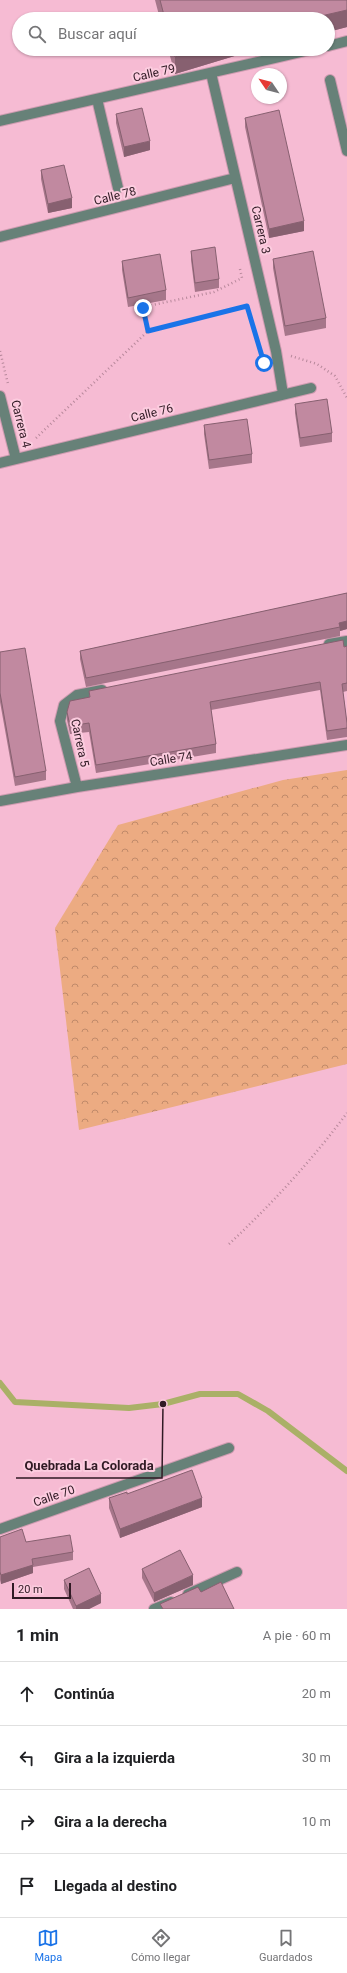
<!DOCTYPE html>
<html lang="es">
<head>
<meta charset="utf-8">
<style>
  :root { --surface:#fff; --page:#f2f2f2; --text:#202124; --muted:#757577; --line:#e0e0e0; --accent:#1a73e8 }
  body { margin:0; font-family:Roboto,sans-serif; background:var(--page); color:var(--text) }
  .compass { position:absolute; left:251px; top:68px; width:36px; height:36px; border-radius:50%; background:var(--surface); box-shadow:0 1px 3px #0004; rotate:305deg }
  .scale { position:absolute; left:12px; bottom:10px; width:59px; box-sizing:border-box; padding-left:4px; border:2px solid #301a24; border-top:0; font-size:11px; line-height:14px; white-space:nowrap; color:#301a24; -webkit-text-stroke:3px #fcccdf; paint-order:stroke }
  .stop { position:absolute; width:12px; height:12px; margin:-9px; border:3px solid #1a73e8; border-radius:50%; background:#fff }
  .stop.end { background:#1a73e8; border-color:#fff; box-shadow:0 1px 4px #0008 }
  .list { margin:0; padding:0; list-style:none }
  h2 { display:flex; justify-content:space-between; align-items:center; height:52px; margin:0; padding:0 16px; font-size:17px }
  h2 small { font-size:13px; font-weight:400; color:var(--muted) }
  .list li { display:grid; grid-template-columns:26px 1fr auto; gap:12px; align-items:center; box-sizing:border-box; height:64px; padding:0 16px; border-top:1px solid var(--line) }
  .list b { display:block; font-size:15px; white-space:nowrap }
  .list em { font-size:13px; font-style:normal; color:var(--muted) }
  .icon { flex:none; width:22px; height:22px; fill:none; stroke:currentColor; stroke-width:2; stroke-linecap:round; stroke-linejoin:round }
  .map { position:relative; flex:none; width:347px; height:1609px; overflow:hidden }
  .search { position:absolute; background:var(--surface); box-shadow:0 1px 3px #0004; left:12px; right:12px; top:12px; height:44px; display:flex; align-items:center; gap:10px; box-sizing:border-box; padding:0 14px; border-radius:22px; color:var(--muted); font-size:15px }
  .sheet { height:308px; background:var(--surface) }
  nav { display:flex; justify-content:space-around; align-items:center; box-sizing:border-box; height:56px; border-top:1px solid var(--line); background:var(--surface); font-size:11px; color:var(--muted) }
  nav a { display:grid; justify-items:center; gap:2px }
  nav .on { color:var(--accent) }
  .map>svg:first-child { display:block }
</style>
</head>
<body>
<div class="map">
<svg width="347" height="1609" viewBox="0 0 347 1609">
  <defs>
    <pattern id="forest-crowns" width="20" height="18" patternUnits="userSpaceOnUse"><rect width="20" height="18" fill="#ecab82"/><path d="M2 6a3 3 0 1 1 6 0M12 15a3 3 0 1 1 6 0" fill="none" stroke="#c08a6a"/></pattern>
  </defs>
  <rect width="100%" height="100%" fill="#f6bbd3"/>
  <path fill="url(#forest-crowns)" d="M347 770V1064L79 1130 55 928 118 825 283 780Z"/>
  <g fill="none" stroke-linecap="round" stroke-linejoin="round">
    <path stroke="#aab067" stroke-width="6" d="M0 1383 15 1402 129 1408 163 1404 200 1394H238L268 1411 347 1471"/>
    <defs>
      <path id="minor" d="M328 46 347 41
        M211 73 276 351 283 394
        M330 80 347 151
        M97 99 118 188
        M0 121 314 49
        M0 237 235 178
        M0 396 16 459
        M0 463 311 388
        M329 644 347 641
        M77 787 60 721 64 705 77 695 102 690
        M0 801 77 787 347 745
        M0 1529 229 1448
        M188 1594 237 1572
        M154 1609 171 1602"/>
    </defs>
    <use href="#minor" stroke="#ce9bb0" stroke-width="12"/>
    <path stroke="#b7889b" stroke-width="2.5" stroke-dasharray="1 3" stroke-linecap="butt" d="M240 269 242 278 214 292 143 307 148 331 247 307 253 323
      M0 351 8 384
      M291 356 317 364 335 376 347 398
      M36 438 148 331
      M229 1244C272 1204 312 1160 347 1113"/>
    <use href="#minor" stroke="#678178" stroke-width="10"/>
  </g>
  <path fill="#a6768a" d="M155 0H347V27L328 32V19H160Z
    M168 49H258L175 74Z
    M116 114 150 150 124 157 116 123Z
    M245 118 304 231 269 238 245 127Z
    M41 170 72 208 48 213 41 179Z
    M191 251 219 279V288L195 292 191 260Z
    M273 259 326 318V328L285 336 273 268Z
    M122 261 166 290V300L128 307 122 270Z
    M295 404 332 433V442L300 447 295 413Z
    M204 425 252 454V463L209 469 204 434Z
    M347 593V629L340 631V636L86 687 80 659V651Z
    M344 647 347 648V691L343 692 347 723V737L327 740 320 690 211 710 216 744V753L96 773 89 732 70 734 67 720V712L89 698V691Z
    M0 652 46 771V780L15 786 0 702Z
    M127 1494 202 1507 120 1538 109 1508V1498Z
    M0 1537 73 1552V1560L33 1567V1573L1 1584 0 1580Z
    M142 1569 193 1585 154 1602 142 1578Z
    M64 1580 101 1603 89 1609H73L64 1589Z"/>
  <path fill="#876070" d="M347 10V27L328 32V19H308Z
    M200 49H258L175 74V57Z
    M150 141V150L124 157V147Z
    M72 198V208L48 213V204Z
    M304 221V231L269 238V229Z
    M347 621V629L340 631 339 623Z
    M202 1498V1507L120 1538V1529Z
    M33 1565V1573L1 1584V1575Z
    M193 1575V1585L154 1602V1593Z
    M101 1594V1603L89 1609H76V1606Z"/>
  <path fill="#c189a0" stroke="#876070" d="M160 0H347V10L308 19H165Z
    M173 49H200L175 57Z
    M142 108 150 141 124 147 116 114Z
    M279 110 304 221 269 229 245 118Z
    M64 165 72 198 48 204 41 170Z
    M215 247 219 279 195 283 191 251Z
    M313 251 326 318 285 326 273 259Z
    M160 254 166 290 128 298 122 261Z
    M327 399 332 433 300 438 295 404Z
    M247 419 252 454 209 460 204 425Z
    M347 593V621L339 623 340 627 86 678 80 651Z
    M343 640 344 647 347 646V683L342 684 347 723V728L327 731 320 682 210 702 216 744 96 765 89 723 70 726 67 712 70 701 90 697 89 691Z
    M25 648 46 771 15 777 0 693V652Z
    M192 1470 202 1498 120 1529 109 1498 127 1492V1494Z
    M22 1529 26 1542 70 1535 73 1552 32 1559 33 1565 1 1575 0 1572V1537Z
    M180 1550 193 1575 154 1593 142 1569Z
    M89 1568 101 1594 76 1606 64 1580Z
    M221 1582 234 1609H163L160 1604 198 1587 201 1592Z"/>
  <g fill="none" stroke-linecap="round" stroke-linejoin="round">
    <path stroke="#1a73e8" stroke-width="5" d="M143 308 148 331 247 306 264 363"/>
  </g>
  <g text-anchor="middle" stroke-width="4" stroke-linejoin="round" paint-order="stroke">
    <g font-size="12" fill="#301a24" stroke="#fcccdf">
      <text transform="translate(154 73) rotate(-13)" y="4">Calle 79</text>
      <text transform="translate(115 196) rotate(-14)" y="4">Calle 78</text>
      <text transform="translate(261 230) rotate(77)" y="4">Carrera 3</text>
      <text transform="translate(152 413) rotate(-14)" y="4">Calle 76</text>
      <text transform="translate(21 424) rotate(76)" y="4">Carrera 4</text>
      <text transform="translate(80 743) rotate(78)" y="4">Carrera 5</text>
      <text transform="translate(171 759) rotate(-9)" y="4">Calle 74</text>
      <text transform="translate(54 1496) rotate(-19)" y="4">Calle 70</text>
    </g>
  </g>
  <path fill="none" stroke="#301a24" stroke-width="1.5" d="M163 1404L162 1478H16"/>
  <circle fill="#301a24" stroke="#fcccdf" stroke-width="1.5" cx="163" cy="1404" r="4"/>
  <g font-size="13" text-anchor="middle" font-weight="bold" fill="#301a24" stroke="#fcccdf" stroke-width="4" stroke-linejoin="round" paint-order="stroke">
    <text x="89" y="1470">Quebrada La Colorada</text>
  </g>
</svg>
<svg class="compass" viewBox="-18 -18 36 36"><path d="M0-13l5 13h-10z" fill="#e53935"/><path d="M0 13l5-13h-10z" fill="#757577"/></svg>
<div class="scale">20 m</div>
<div class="stop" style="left:264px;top:363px"></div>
<div class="stop end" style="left:143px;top:308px"></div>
<div class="search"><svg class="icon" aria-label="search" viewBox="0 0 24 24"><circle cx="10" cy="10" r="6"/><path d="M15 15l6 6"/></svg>Buscar aquí</div>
</div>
<section class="sheet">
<h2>1 min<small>A pie · 60 m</small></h2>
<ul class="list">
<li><svg class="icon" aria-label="ahead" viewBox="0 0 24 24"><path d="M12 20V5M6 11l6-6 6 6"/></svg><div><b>Continúa</b></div><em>20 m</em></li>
<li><svg class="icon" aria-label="left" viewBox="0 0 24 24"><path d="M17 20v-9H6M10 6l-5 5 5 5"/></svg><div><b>Gira a la izquierda</b></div><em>30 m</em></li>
<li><svg class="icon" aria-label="right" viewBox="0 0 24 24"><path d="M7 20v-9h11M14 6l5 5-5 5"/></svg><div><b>Gira a la derecha</b></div><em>10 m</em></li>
<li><svg class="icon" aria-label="arrive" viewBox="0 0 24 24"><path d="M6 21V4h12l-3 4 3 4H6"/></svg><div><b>Llegada al destino</b></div></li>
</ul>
</section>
<nav>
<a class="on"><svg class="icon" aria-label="map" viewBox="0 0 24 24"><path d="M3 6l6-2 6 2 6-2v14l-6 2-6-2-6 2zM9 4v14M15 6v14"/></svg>Mapa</a>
<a><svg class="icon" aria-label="directions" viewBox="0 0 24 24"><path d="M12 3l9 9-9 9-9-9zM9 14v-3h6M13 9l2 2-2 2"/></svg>Cómo llegar</a>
<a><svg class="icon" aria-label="saved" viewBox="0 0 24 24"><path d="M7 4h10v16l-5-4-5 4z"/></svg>Guardados</a>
</nav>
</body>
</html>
